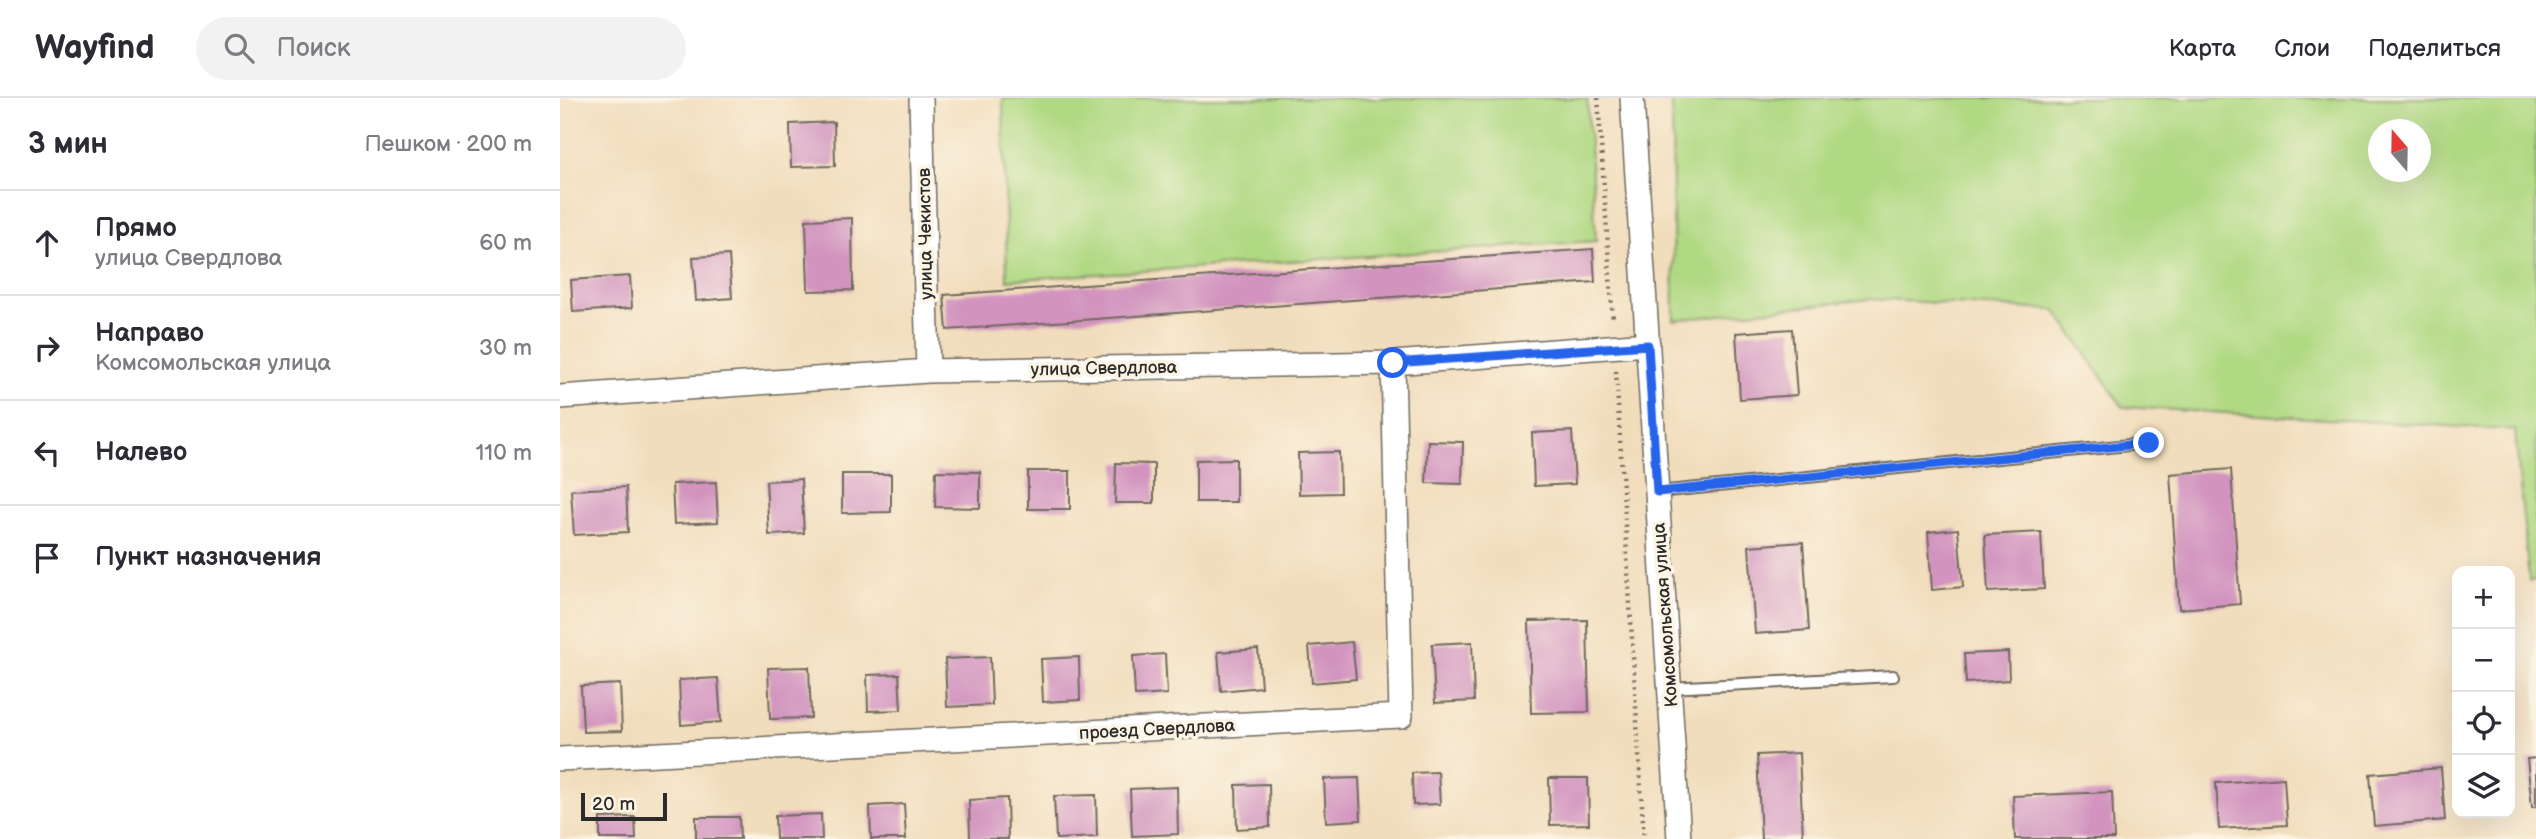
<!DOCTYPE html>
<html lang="ru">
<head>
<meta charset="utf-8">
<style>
  :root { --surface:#fff; --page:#f2f2f3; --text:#2b2b33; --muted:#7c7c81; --line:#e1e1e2 }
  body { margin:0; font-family:"Balsamiq Sans",sans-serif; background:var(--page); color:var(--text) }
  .controls { position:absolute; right:21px; bottom:21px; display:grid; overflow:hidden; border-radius:14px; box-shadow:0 7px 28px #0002 }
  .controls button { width:63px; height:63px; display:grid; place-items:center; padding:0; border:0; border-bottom:2px solid var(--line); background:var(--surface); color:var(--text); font:35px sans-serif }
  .compass { position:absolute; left:1808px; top:21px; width:63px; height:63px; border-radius:50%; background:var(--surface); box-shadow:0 7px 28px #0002; rotate:340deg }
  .scale { position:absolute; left:21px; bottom:18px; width:86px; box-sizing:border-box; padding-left:7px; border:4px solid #2b2b2b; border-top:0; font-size:19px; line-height:24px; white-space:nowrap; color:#2b2b2b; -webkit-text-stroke:5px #fcf5e5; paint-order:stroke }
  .stop { position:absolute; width:21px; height:21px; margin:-16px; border:5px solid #2563eb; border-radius:50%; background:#fff }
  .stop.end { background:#2563eb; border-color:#fff; box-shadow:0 2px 7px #0008 }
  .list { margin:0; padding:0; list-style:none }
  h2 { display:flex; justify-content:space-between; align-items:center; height:91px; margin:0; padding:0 28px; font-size:30px }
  h2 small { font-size:23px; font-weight:400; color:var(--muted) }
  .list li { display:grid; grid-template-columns:46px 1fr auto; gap:21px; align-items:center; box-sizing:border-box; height:105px; padding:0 28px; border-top:2px solid var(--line) }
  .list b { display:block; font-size:26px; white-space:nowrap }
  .list p { margin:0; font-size:23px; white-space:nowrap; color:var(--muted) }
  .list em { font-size:23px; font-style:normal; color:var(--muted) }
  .icon { flex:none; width:38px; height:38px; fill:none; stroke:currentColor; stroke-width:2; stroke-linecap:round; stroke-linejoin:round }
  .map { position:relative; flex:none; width:1976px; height:741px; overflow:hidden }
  header { display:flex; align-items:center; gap:42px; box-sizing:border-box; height:98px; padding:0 35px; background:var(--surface); border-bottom:2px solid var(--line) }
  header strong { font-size:33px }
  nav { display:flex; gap:38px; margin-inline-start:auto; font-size:24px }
  .search { width:490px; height:63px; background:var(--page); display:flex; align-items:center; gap:18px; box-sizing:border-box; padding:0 24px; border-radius:38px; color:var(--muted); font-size:26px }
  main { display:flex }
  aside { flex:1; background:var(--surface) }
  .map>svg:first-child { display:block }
</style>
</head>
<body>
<header>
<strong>Wayfind</strong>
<div class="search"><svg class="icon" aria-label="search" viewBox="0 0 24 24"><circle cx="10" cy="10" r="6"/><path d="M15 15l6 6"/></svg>Поиск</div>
<nav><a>Карта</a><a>Слои</a><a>Поделиться</a></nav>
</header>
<main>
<aside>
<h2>3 мин<small>Пешком · 200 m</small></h2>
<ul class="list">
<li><svg class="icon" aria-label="ahead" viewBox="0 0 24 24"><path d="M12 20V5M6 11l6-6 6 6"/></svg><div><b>Прямо</b><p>улица Свердлова</p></div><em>60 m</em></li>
<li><svg class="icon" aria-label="right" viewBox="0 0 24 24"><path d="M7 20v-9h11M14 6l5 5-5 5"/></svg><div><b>Направо</b><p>Комсомольская улица</p></div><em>30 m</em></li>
<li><svg class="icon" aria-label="left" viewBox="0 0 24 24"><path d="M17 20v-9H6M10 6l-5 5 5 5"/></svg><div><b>Налево</b></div><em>110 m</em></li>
<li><svg class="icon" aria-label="arrive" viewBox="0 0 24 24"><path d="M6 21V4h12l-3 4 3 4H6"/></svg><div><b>Пункт назначения</b></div></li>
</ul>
</aside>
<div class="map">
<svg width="1976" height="741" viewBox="0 0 1976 741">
  <rect width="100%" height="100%" fill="#fcf5e5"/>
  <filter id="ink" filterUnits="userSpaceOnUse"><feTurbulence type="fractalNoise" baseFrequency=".0143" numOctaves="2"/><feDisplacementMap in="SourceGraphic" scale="14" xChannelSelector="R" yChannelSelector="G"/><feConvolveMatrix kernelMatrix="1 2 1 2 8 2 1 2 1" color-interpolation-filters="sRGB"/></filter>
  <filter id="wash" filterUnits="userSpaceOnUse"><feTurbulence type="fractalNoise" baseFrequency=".00686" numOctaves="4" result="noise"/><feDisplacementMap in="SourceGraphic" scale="28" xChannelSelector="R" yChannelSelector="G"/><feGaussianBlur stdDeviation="1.57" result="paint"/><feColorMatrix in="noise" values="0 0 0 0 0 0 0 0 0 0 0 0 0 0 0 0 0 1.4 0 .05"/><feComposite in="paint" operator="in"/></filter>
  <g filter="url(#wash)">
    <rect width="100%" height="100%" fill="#f1ddbc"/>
    <path fill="#b0d983" stroke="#6e8257" stroke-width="2" fill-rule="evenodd" d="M443 0H1027L1036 143 447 182Z
      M1112 0H1976V482L1969 483 1955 332 1563 309 1495 212 1311 201 1114 222ZM1818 32H1860V74H1818Z"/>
    <g id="blocks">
      <path fill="#d294bf" d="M274 24 275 68 231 69 230 26Z
        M292 120 293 192 248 193 246 122Z
        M1033 151 1035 184 387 232 384 197Z
        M169 157 172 200 136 203 133 159Z
        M70 178 72 210 13 214 11 182Z
        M1232 231 1237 297 1180 301 1176 235Z
        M1012 333 1015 386 974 388 972 335Z
        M868 343 903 344 902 386 866 385Z
        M779 354 780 395 739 396 738 355Z
        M676 361V404H636V362Z
        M556 365 594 366V405H555Z
        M1671 371 1680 506 1619 511 1610 376Z
        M376 373 420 374V410L375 409Z
        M468 373H510V411H468Z
        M282 376H331V414L282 415Z
        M241 381 244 435 209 437 206 383Z
        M156 384 158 424 114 426 112 386Z
        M66 389 68 434 14 437 11 392Z
        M1398 431 1403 489 1372 492 1368 434Z
        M1481 434 1484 491 1428 494 1425 437Z
        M1243 444 1249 532 1195 536 1189 448Z
        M1027 522 1029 614 971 615 969 523Z
        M792 544 796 581 752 585 749 548Z
        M912 544 914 603 875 605 872 546Z
        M698 551 701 589 661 593 658 554Z
        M1448 554 1449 582 1406 585 1404 556Z
        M605 556 607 596 575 598 573 558Z
        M430 559 432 607 387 609 385 561Z
        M519 559 520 602 483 604 481 561Z
        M249 569 251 620 210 621 208 570Z
        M339 576 341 612 308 613 307 577Z
        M158 580 161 624 121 627 119 582Z
        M60 586 62 633 23 634 21 588Z
        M1239 655 1243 740 1201 741 1197 657Z
        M1976 660V709H1972L1967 661Z
        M1881 670 1885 722 1814 728 1810 676Z
        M878 674 880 706 853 707 852 675Z
        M799 680 801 722 766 724 764 681Z
        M989 680H1028L1029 726 990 727Z
        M1724 680 1727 727 1659 731 1656 685Z
        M709 686 710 729 677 731 676 687Z
        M617 689 618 736 572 738 570 691Z
        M1552 694 1554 741H1455L1453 698Z
        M536 697 537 739 496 741 494 698Z
        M447 700 448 741H410L409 702Z
        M344 706 346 741H311L310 708Z
        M261 716 262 741H216L215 718Z
        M75 719 76 741H40V720Z
        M136 719H179L180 741H136Z"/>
    </g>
  </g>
  <g filter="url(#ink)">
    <use href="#blocks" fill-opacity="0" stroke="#70695e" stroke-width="2"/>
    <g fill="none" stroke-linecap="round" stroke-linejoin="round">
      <defs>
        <path id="service" d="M1097 394 1589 345
          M1109 590 1333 578"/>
        <path id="minor" d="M361 0 368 273
          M1072 0 1119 741
          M0 299 368 273 833 265 1088 246
          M0 661 841 618 833 265"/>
      </defs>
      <use href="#service" stroke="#70695e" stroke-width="14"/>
      <use href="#minor" stroke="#70695e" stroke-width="26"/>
      <path stroke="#70695e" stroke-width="4.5" stroke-dasharray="2 5" stroke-linecap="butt" d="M1038 0 1053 223
        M1056 273 1084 741"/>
      <use href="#service" stroke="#fff" stroke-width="10"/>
      <use href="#minor" stroke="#fff" stroke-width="23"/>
    </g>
  </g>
  <g fill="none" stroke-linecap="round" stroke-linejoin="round" filter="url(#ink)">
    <path stroke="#2563eb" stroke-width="9" d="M833 265 1088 247 1097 394 1589 345"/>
  </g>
  <g text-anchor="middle" stroke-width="7" stroke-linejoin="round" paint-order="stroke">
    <g font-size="18" fill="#2b2b2b" stroke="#fcf5e5">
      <text transform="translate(365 136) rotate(-91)" y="6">улица Чекистов</text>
      <text transform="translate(544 270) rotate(-1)" y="6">улица Свердлова</text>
      <text transform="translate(1105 517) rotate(-94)" y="6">Комсомольская улица</text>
      <text transform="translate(597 631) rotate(-3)" y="6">проезд Свердлова</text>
    </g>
  </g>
</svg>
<div class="controls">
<button>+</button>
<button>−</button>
<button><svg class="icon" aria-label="locate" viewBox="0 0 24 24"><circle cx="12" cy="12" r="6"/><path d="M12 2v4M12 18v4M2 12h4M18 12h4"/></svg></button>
<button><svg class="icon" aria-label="layers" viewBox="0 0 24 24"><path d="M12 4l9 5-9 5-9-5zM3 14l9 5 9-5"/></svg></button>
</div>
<svg class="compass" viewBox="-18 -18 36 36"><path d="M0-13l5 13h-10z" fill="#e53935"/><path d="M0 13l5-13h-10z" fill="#7c7c81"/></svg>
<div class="scale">20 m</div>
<div class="stop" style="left:833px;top:265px"></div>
<div class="stop end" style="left:1589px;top:345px"></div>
</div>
</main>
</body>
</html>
